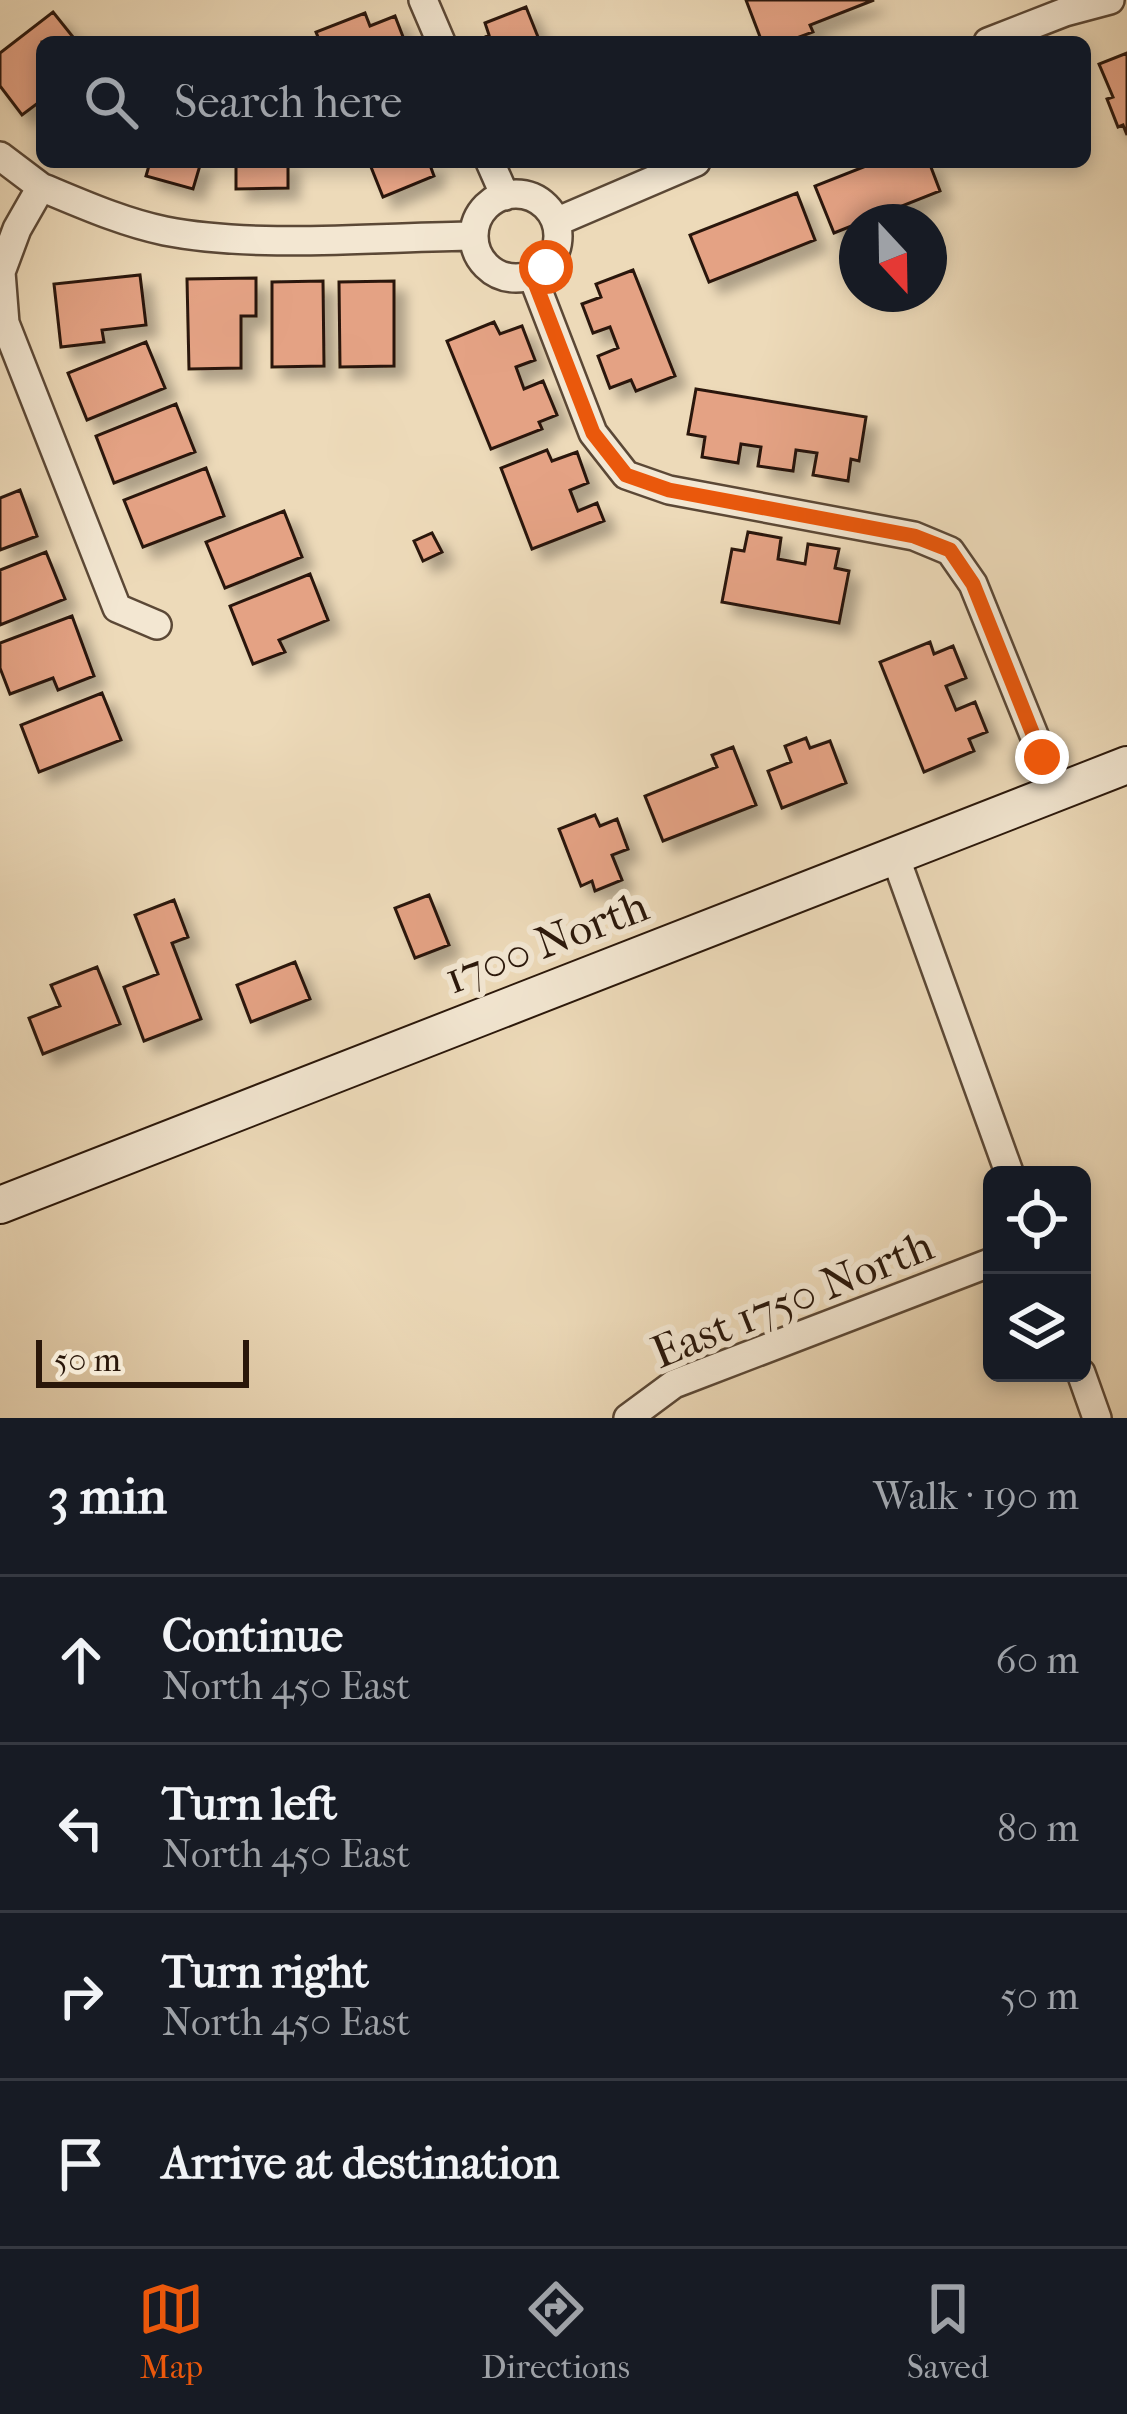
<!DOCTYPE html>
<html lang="en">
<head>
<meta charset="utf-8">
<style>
  :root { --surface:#171b24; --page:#20242c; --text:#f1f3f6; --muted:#9ea1a6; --line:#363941; --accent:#ea580c }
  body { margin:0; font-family:"IM FELL French Canon",serif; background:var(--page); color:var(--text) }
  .controls { position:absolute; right:36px; bottom:36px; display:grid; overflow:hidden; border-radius:18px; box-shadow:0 6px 18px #0003 }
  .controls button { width:108px; height:108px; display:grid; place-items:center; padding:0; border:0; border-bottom:3px solid var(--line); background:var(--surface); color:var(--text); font:60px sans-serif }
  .compass { position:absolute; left:839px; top:204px; width:108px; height:108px; border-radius:50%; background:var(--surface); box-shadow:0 6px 18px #0003; rotate:158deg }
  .scale { position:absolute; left:36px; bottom:30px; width:213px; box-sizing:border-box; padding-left:12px; border:6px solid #2a170a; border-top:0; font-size:33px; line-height:42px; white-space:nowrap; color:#2a170a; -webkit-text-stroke:9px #f3e7d2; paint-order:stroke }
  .stop { position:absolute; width:36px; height:36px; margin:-27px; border:9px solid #ea580c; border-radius:50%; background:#fff }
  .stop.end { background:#ea580c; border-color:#fff; box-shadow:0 3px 12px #0008 }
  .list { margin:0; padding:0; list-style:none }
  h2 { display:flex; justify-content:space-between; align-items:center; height:156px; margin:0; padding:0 48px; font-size:51px }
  h2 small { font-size:39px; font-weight:400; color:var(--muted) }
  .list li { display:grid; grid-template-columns:78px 1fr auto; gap:36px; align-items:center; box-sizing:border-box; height:168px; padding:0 48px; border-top:3px solid var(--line) }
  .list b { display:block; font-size:45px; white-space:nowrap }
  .list p { margin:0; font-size:39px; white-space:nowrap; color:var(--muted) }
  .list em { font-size:39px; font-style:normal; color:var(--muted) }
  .icon { flex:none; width:66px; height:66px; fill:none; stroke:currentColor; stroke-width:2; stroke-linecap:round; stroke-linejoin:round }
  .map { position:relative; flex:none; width:1127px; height:1418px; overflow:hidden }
  .search { position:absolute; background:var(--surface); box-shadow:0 6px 18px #0003; left:36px; right:36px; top:36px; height:132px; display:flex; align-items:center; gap:30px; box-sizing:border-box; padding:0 42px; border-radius:18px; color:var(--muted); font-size:45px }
  .sheet { height:828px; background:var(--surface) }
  nav { display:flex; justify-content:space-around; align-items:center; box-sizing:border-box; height:168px; border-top:3px solid var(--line); background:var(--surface); font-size:33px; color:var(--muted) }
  nav a { display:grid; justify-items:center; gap:6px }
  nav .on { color:var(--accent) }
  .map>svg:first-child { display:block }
</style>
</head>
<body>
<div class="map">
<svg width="1127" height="1418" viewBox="0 0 1127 1418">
  <defs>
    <filter id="shadow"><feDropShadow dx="11" dy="11" stdDeviation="6" flood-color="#0004"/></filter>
  </defs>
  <rect width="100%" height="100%" fill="#eddab9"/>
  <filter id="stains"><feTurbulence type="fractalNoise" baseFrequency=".00167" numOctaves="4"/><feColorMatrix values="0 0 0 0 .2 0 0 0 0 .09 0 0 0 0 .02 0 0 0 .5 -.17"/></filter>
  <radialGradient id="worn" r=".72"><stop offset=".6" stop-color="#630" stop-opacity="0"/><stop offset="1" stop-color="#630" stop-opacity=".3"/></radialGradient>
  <path fill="#e4a284" stroke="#2a170a" stroke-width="3" filter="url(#shadow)" d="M746 0H874L810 25 813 32 786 42H762Z
    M526 7 540 42H475L489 35 485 23Z
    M53 12 77 42H42V100L22 115 0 86V53Z
    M365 13 370 26 395 16 405 42H320L316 32Z
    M1127 53V135L1123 125 1118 127 1107 99 1113 97 1099 64Z
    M150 162H201L193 189 146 176Z
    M236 162H288V188L236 189Z
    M369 162H437L430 165 434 176 383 197Z
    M876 162H929L940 191 834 233 815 186Z
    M797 193 815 240 709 282 690 235Z
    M633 270 675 376 636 391 631 380 610 388 598 356 618 348 610 327 593 333 582 304 601 297 596 284Z
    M140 275 146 325 102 330 104 342 61 347 54 284Z
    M256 278V316H241V368L189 369 187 279Z
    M323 281 324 366 272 367V282Z
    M394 281V366L340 367 339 282Z
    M494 322 500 334 522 326 535 360 516 367 524 389 543 381 557 415 539 422 542 429 491 449 447 341Z
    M146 342 165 388 87 420 68 373Z
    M696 389 866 417 859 461 851 459 848 481 813 475 817 453 796 450 793 471 758 466 761 447 741 444 738 463 702 457 705 437 688 434Z
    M176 404 195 452 114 483 96 436Z
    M547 450 552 461 577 452 588 483 570 490 578 511 597 503 604 521 532 549 501 468Z
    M206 468 224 516 143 547 124 500Z
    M20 490 37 536 0 550V498Z
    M284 511 302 557 225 588 206 542Z
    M748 532 781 538 778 559 805 564 808 544 839 549 835 568 849 571 839 623 722 602 732 549 744 551Z
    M432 533 442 552 423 561 414 541Z
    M46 552 65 599 0 625V570Z
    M310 574 328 620 279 640 285 652 253 664 230 606Z
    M72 616 94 676 58 690 53 678 10 694 0 668V643Z
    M930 642 934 654 953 646 966 678 946 686 956 710 975 702 987 732 969 739 974 751 924 772 880 662Z
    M102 693 121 740 39 772 21 725Z
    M806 738 810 748 830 741 846 783 782 808 768 771 791 762 785 746Z
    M733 747 756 805 663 841 645 796 717 767 712 755Z
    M595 815 600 826 617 819 628 849 612 855 622 880 595 891 592 881 581 886 559 829Z
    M429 895 449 945 415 958 395 908Z
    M174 900 188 937 172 943 201 1019 144 1041 124 987 158 974 135 915Z
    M295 962 310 999 251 1022 237 985Z
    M97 967 120 1024 43 1054 29 1018 60 1006 51 985Z"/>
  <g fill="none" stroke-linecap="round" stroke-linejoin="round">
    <defs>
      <path id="street" d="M423 0 441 42
        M988 42 1065 12 1110 0
        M0 156 41 187 17 229 1 272 5 323 117 608 157 625
        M490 162 505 196
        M41 187C82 204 122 222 165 231 257 249 379 237 474 236
        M474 236a42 42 0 1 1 84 0a42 42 0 1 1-84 0Z
        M556 222 696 162
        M532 275 593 433 626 475 669 490 914 536 950 551 973 584 1057 792
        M895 856 1010 1175
        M1081 1373 1097 1418
        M628 1418 674 1384 992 1262"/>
      <path id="secondary" d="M0 1205 1127 765"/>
    </defs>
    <use href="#street" stroke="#5b4836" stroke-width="32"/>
    <use href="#secondary" stroke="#2a170a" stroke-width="40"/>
    <use href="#street" stroke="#f3e7d2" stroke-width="27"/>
    <use href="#secondary" stroke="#f3e7d2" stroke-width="36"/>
  </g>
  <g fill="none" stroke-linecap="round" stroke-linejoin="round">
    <path stroke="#ea580c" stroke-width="15" d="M546 267 532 275 593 433 626 475 669 490 914 536 950 550 973 584 1042 757"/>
  </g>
  <g text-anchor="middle" stroke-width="12" stroke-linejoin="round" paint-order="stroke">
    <g font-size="45" fill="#2a170a" stroke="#f3e7d2">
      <text transform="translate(546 941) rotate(-21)" y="16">1700 North</text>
      <text transform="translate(792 1298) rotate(-22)" y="16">East 1750 North</text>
    </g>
  </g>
  <rect width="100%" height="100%" filter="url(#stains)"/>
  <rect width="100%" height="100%" fill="url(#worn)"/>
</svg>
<div class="controls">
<button><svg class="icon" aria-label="locate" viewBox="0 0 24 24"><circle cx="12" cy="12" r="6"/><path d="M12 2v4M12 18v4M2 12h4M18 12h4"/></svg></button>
<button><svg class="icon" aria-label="layers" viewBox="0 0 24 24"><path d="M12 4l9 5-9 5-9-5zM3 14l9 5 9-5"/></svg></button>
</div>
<svg class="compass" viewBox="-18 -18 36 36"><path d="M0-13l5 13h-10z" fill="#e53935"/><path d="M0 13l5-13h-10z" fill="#9ea1a6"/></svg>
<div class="scale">50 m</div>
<div class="stop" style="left:546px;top:267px"></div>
<div class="stop end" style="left:1042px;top:757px"></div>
<div class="search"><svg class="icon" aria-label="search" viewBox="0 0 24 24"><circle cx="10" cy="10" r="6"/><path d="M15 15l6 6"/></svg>Search here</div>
</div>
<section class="sheet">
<h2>3 min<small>Walk · 190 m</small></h2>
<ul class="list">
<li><svg class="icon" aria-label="ahead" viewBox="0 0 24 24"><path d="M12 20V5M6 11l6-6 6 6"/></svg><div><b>Continue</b><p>North 450 East</p></div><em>60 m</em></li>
<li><svg class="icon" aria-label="left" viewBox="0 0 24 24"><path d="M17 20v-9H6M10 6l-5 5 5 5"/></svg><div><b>Turn left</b><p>North 450 East</p></div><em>80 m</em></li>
<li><svg class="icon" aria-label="right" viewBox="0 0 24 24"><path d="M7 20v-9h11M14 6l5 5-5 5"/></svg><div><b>Turn right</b><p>North 450 East</p></div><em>50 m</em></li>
<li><svg class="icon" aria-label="arrive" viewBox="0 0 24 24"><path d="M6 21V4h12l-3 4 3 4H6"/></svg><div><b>Arrive at destination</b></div></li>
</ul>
</section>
<nav>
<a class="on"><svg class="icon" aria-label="map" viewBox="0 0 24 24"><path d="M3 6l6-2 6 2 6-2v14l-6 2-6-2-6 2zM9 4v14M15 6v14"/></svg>Map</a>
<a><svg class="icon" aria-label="directions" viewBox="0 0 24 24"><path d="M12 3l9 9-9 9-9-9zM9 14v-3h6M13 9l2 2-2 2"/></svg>Directions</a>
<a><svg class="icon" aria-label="saved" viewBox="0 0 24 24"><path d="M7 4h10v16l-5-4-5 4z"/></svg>Saved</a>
</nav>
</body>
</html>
